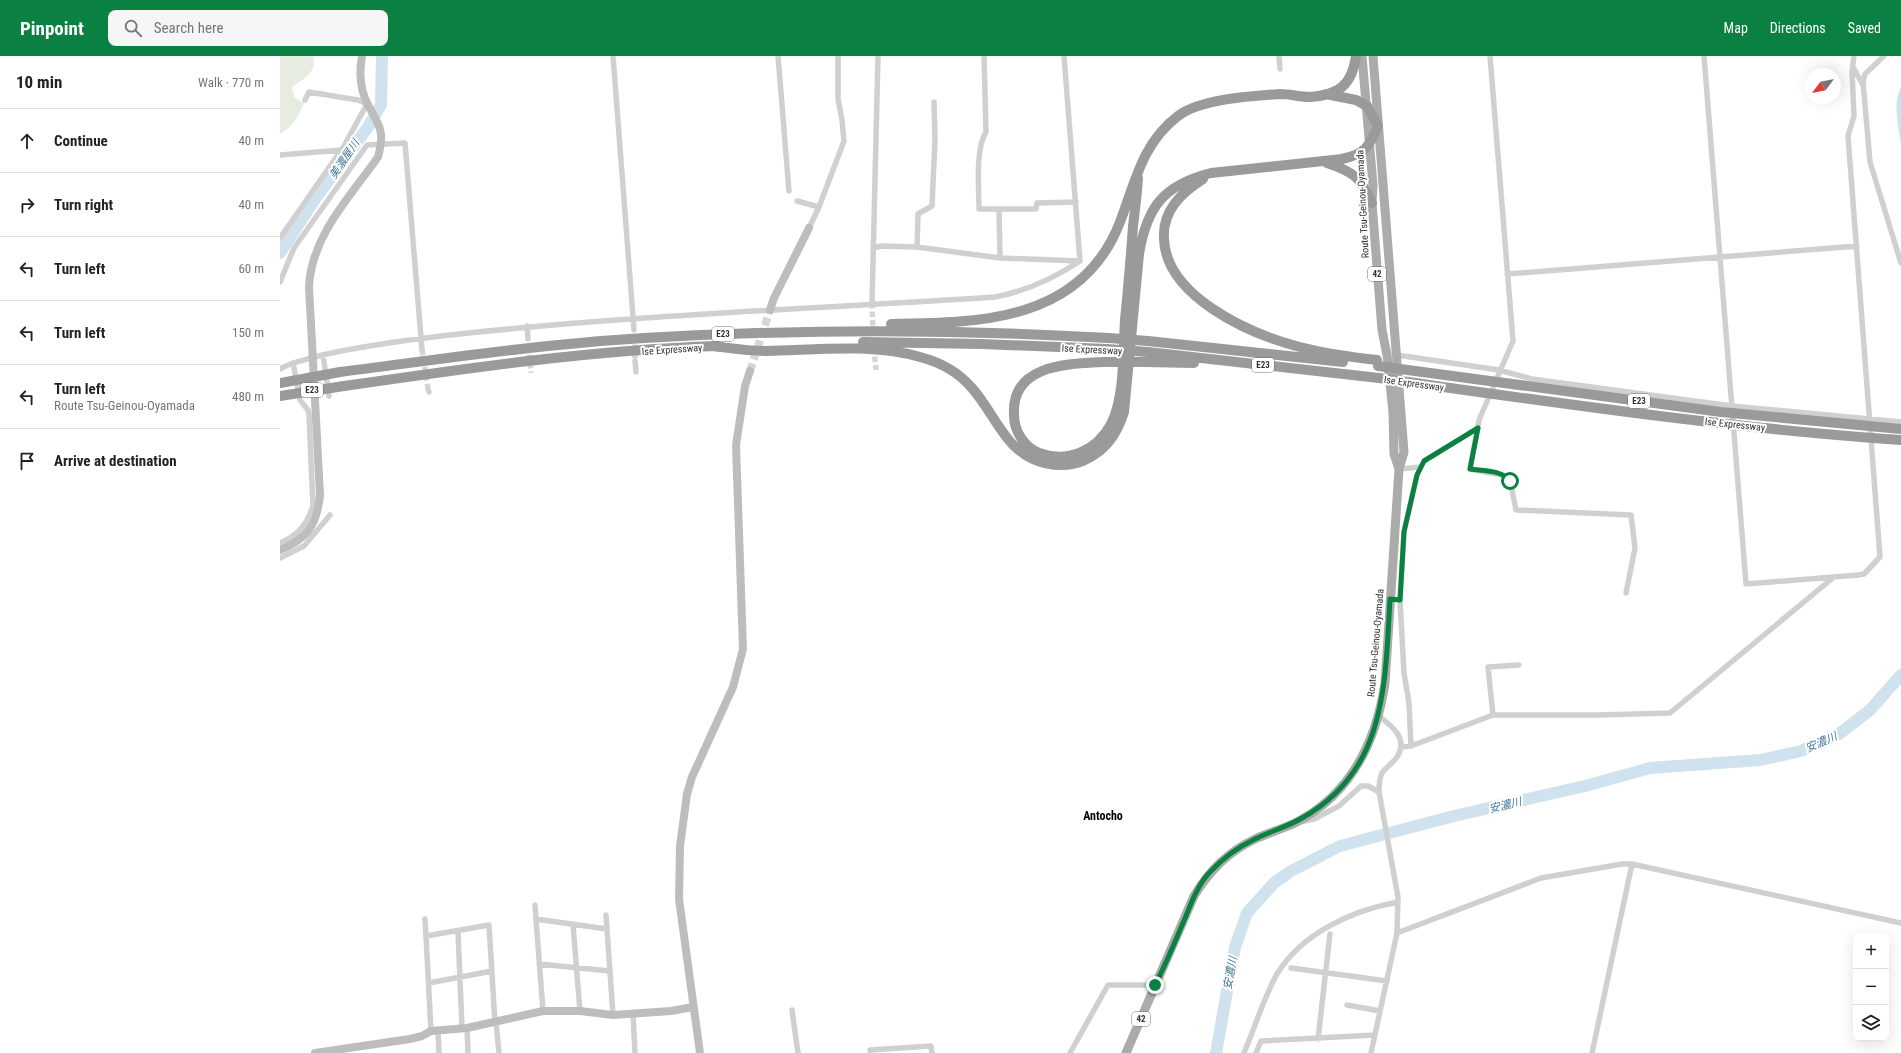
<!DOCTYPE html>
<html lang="en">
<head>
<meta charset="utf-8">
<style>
  :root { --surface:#fff; --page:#f6f6f6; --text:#222; --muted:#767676; --line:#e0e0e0; --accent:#0b8043 }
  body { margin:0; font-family:"Roboto Condensed","Noto Sans JP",sans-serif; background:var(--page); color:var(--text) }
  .controls { position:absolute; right:12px; bottom:12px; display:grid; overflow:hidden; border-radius:8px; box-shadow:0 4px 16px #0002 }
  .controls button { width:36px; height:36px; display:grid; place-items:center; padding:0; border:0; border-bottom:1px solid var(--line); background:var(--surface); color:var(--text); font:20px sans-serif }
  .compass { position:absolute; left:1525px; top:12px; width:36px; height:36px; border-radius:50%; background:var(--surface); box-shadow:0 4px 16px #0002; rotate:238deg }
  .stop { position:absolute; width:12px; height:12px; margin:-9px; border:3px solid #0b8043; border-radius:50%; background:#fff }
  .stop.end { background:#0b8043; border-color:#fff; box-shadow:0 1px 4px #0008 }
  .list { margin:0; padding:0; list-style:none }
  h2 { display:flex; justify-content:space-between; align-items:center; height:52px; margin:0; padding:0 16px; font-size:17px }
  h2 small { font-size:13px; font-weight:400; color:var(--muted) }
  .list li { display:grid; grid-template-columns:26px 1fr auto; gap:12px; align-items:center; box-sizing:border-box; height:64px; padding:0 16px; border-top:1px solid var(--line) }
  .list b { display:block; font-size:15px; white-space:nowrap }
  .list p { margin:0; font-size:13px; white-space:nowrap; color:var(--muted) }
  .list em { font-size:13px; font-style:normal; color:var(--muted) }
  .icon { flex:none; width:22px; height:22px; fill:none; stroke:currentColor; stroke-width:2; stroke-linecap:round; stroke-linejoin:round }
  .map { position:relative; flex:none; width:1621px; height:997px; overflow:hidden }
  header { display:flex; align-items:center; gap:24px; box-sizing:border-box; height:56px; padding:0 20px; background:var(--accent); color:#fff }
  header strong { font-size:19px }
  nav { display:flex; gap:22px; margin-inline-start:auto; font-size:14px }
  .search { width:280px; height:36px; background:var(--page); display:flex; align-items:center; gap:10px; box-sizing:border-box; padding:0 14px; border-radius:8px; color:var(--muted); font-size:15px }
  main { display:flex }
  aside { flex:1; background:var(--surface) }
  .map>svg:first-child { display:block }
</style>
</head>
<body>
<header>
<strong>Pinpoint</strong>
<div class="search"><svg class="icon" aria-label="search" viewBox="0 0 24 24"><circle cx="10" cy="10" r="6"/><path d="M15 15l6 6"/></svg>Search here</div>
<nav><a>Map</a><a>Directions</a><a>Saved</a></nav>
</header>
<main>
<aside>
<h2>10 min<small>Walk · 770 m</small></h2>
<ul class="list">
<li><svg class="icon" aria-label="ahead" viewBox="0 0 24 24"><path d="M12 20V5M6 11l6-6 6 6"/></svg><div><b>Continue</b></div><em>40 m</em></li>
<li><svg class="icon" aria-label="right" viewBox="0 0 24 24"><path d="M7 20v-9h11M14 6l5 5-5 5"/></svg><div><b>Turn right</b></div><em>40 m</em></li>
<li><svg class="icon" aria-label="left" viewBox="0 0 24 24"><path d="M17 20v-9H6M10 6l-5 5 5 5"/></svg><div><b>Turn left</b></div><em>60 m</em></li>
<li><svg class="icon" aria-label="left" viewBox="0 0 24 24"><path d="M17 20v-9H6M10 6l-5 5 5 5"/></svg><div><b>Turn left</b></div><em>150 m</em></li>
<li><svg class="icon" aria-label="left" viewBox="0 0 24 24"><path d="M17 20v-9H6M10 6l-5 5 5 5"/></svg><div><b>Turn left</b><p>Route Tsu-Geinou-Oyamada</p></div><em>480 m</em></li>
<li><svg class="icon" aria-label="arrive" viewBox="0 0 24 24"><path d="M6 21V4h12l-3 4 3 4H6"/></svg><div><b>Arrive at destination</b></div></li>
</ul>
</aside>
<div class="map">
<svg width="1621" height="997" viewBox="0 0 1621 997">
  <rect width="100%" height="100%" fill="#fff"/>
  <path fill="#e6ecdf" d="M0 0H33C38 16 23 23 12 31L14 41 24 47C18 61 13 70 0 78Z"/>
  <path fill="#cfe2ee" d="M1621 31V89C1619 71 1612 48 1621 31Z"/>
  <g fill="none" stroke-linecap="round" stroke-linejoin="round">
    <path stroke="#cfe2ee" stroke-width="12" d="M0 197 35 143 88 71 101 49 102 0
      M936 997 955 891 967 857 994 827 1011 815 1060 790 1174 760 1305 730 1370 712 1480 704 1521 695 1559 678 1590 654 1621 619"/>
    <path stroke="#d6d6d6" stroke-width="5.5" stroke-dasharray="5.5 3" stroke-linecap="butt" d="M592 247 593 277
      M355 280V305
      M248 290 251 317
      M594 292 596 314
      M142 294 148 333"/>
    <path stroke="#d6d6d6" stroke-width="8" stroke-dasharray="8 4" stroke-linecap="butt" d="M470 315 490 254"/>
    <path stroke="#d0d0d0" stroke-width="5.5" d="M333 0 354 274
      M498 0 509 135
      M704 0 706 76C695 94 699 132 699 153H756L757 147 796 146
      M784 0 800 205
      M999 0 1000 13
      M1210 0 1233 285 1199 364 1190 413 1226 420 1231 429 1236 454 1351 459 1355 492 1346 537
      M1424 0 1466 528 1578 519 1584 518 1600 501 1568 80 1574 60 1572 15 1574 0
      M1604 0 1585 18 1583 26 1590 106 1621 207
      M1573 11 1583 29
      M0 99 62 94
      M517 145 539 151
      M719 153 720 202
      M529 172 539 151 564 85 562 64 558 43V0
      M0 182 64 90 87 48 78 44 29 36 25 44
      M637 191 638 158 652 150 655 83 654 46
      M593 192 601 190 637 191 720 202 800 205
      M1227 218 1577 190
      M0 226 14 192 87 89 125 87 142 294
      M592 247 598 0
      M247 270 248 283
      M43 299 49 340
      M1117 299 1219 314 1252 323 1452 350 1621 366
      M355 305 356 316
      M0 313C11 306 25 304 38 300 81 290 126 284 170 279 351 259 533 253 715 241 747 235 773 223 800 205
      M148 333 149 336
      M1119 413 1141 411
      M0 487C18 480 27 468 33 450L29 359 28 354 20 344 13 307
      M0 502 24 490 50 459
      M1213 659 1208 611 1239 609
      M1131 690 1129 647 1124 617 1120 544 1124 475 1137 419 1144 405 1198 372
      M1121 691 1131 690 1213 659H1318L1390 657 1554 521
      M1020 766 1034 763 1059 750 1081 730H1088L1099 736
      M255 849 256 863
      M326 859 327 873
      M145 863 146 880
      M293 869 300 955
      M178 875 182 972
      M1117 877 1261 822 1342 808H1352L1621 867
      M259 908 330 915
      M1011 912 1107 925
      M149 927 212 915
      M1067 949 1100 955
      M512 954 518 997
      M263 955 256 863 327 873 333 959
      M353 958 355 997
      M216 966 219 997
      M187 972 188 997
      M151 975 146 880 209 869 215 967
      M158 975 159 997
      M1038 983 1050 878
      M591 997 590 994 651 990 652 997
      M790 997 828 929H875
      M964 997C974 973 985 939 997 918 1022 877 1073 854 1118 846
      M976 997 981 985 1095 979
      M1091 997 1117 877 1118 841 1099 736C1099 729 1099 723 1102 717 1106 711 1113 707 1117 701 1129 683 1112 670 1099 660
      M1312 997 1352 808"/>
    <path stroke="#bdbdbd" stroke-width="8" d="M490 254 494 242 529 172
      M0 494C27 483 37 469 40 439L29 230C32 179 70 141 98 101 105 75 100 71 88 49 80 34 79 17 82 0
      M35 997 130 983 142 980 151 975 187 972 263 955H300L333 959 391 955 413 951
      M420 997 399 843 400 790 407 738 412 721 453 631 463 593 456 389 465 330 470 315"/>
    <path stroke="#ababab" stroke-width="9" d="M1082 0 1093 129 1092 147 1102 274 1107 299 1113 356 1114 398 1119 413
      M846 997 914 840C930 814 948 796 975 783 988 777 1002 773 1015 767 1070 739 1096 687 1105 627L1119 413 1124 396 1093 0"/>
    <path stroke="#9a9a9a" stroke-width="10" d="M1047 107C1074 116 1080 121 1092 147
      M923 123C901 137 882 155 884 183 886 240 968 277 1016 290 1042 297 1070 301 1097 304
      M611 268C701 267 802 265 840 166 855 127 862 87 898 60 920 43 971 40 1000 38 1010 38 1020 41 1030 41 1059 39 1072 29 1076 0
      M868 285 1063 306
      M583 286 702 288 827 293
      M432 290C450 292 468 295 486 295 537 294 590 287 640 301 659 306 678 316 691 331 716 358 725 398 765 407 778 410 791 410 803 405 826 395 837 378 844 356L859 198C867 150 884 129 931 117L1062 103C1085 98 1089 91 1098 70L1087 50 1076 44 1046 38
      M868 296 1099 322
      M823 306C788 308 731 308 734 359 734 375 744 391 759 397 788 408 817 394 831 368 845 342 843 294 845 264 848 233 851 201 853 170 855 154 857 138 858 122
      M865 306 914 307
      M60 316C161 303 262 288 364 282 519 273 674 273 829 282
      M64 330C188 312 312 294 437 290"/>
    <path stroke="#9a9a9a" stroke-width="10" d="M829 282 868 285
      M827 293 868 296
      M823 306H865
      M1098 310 1441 356 1621 373
      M1099 322C1272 346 1446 372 1621 384
      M0 327 60 316
      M0 340 64 330"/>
  </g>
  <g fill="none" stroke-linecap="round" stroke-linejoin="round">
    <path stroke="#0b8043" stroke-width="5" d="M875 929C887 906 896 883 906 860 912 845 918 829 929 817 942 803 958 791 975 783 991 775 1007 771 1022 762 1107 715 1105 627 1110 543L1120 544 1124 476 1137 419 1144 405 1198 372 1190 413C1203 415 1222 414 1230 425"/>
  </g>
  <g text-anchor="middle" stroke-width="4" stroke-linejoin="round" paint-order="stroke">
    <g fill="#fff" stroke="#707070" stroke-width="1">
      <rect x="1088" y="211" width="18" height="14" rx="3"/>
      <rect x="432" y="271" width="22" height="14" rx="3"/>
      <rect x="972" y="302" width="22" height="14" rx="3"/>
      <rect x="21" y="327" width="22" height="14" rx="3"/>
      <rect x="1348" y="338" width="22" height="14" rx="3"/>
      <rect x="852" y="956" width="18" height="14" rx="3"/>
    </g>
    <g font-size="9" font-weight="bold" fill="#333">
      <text x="1097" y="221">42</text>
      <text x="443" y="281">E23</text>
      <text x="983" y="312">E23</text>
      <text x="32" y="337">E23</text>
      <text x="1359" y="348">E23</text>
      <text x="861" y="966">42</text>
    </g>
    <g font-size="10" fill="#333" stroke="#fff">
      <text transform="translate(1082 148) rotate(-93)" y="4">Route Tsu-Geinou-Oyamada</text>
      <text transform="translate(392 293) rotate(-4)" y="4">Ise Expressway</text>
      <text transform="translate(812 293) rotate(3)" y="4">Ise Expressway</text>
      <text transform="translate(1134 327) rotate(8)" y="4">Ise Expressway</text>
      <text transform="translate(1455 368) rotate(6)" y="4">Ise Expressway</text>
      <text transform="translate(1095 587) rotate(-85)" y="4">Route Tsu-Geinou-Oyamada</text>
    </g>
    <g font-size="11" font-style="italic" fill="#3f7597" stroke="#fff">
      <text transform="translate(64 103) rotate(-56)" y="4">美濃屋川</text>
      <text transform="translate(1541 686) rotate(-24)" y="4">安濃川</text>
      <text transform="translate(1225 749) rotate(-14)" y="4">安濃川</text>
      <text transform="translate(950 917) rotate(-80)" y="4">安濃川</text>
    </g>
    <g font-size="12" font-weight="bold" fill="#000" stroke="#fff">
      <text x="823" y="764">Antocho</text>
    </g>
  </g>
</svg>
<div class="controls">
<button>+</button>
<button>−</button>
<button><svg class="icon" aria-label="layers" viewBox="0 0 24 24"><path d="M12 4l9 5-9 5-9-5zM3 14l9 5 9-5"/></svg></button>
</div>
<svg class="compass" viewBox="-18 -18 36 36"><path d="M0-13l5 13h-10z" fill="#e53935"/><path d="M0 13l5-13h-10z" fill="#767676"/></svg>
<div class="stop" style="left:1230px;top:425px"></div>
<div class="stop end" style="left:875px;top:929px"></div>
</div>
</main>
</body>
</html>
